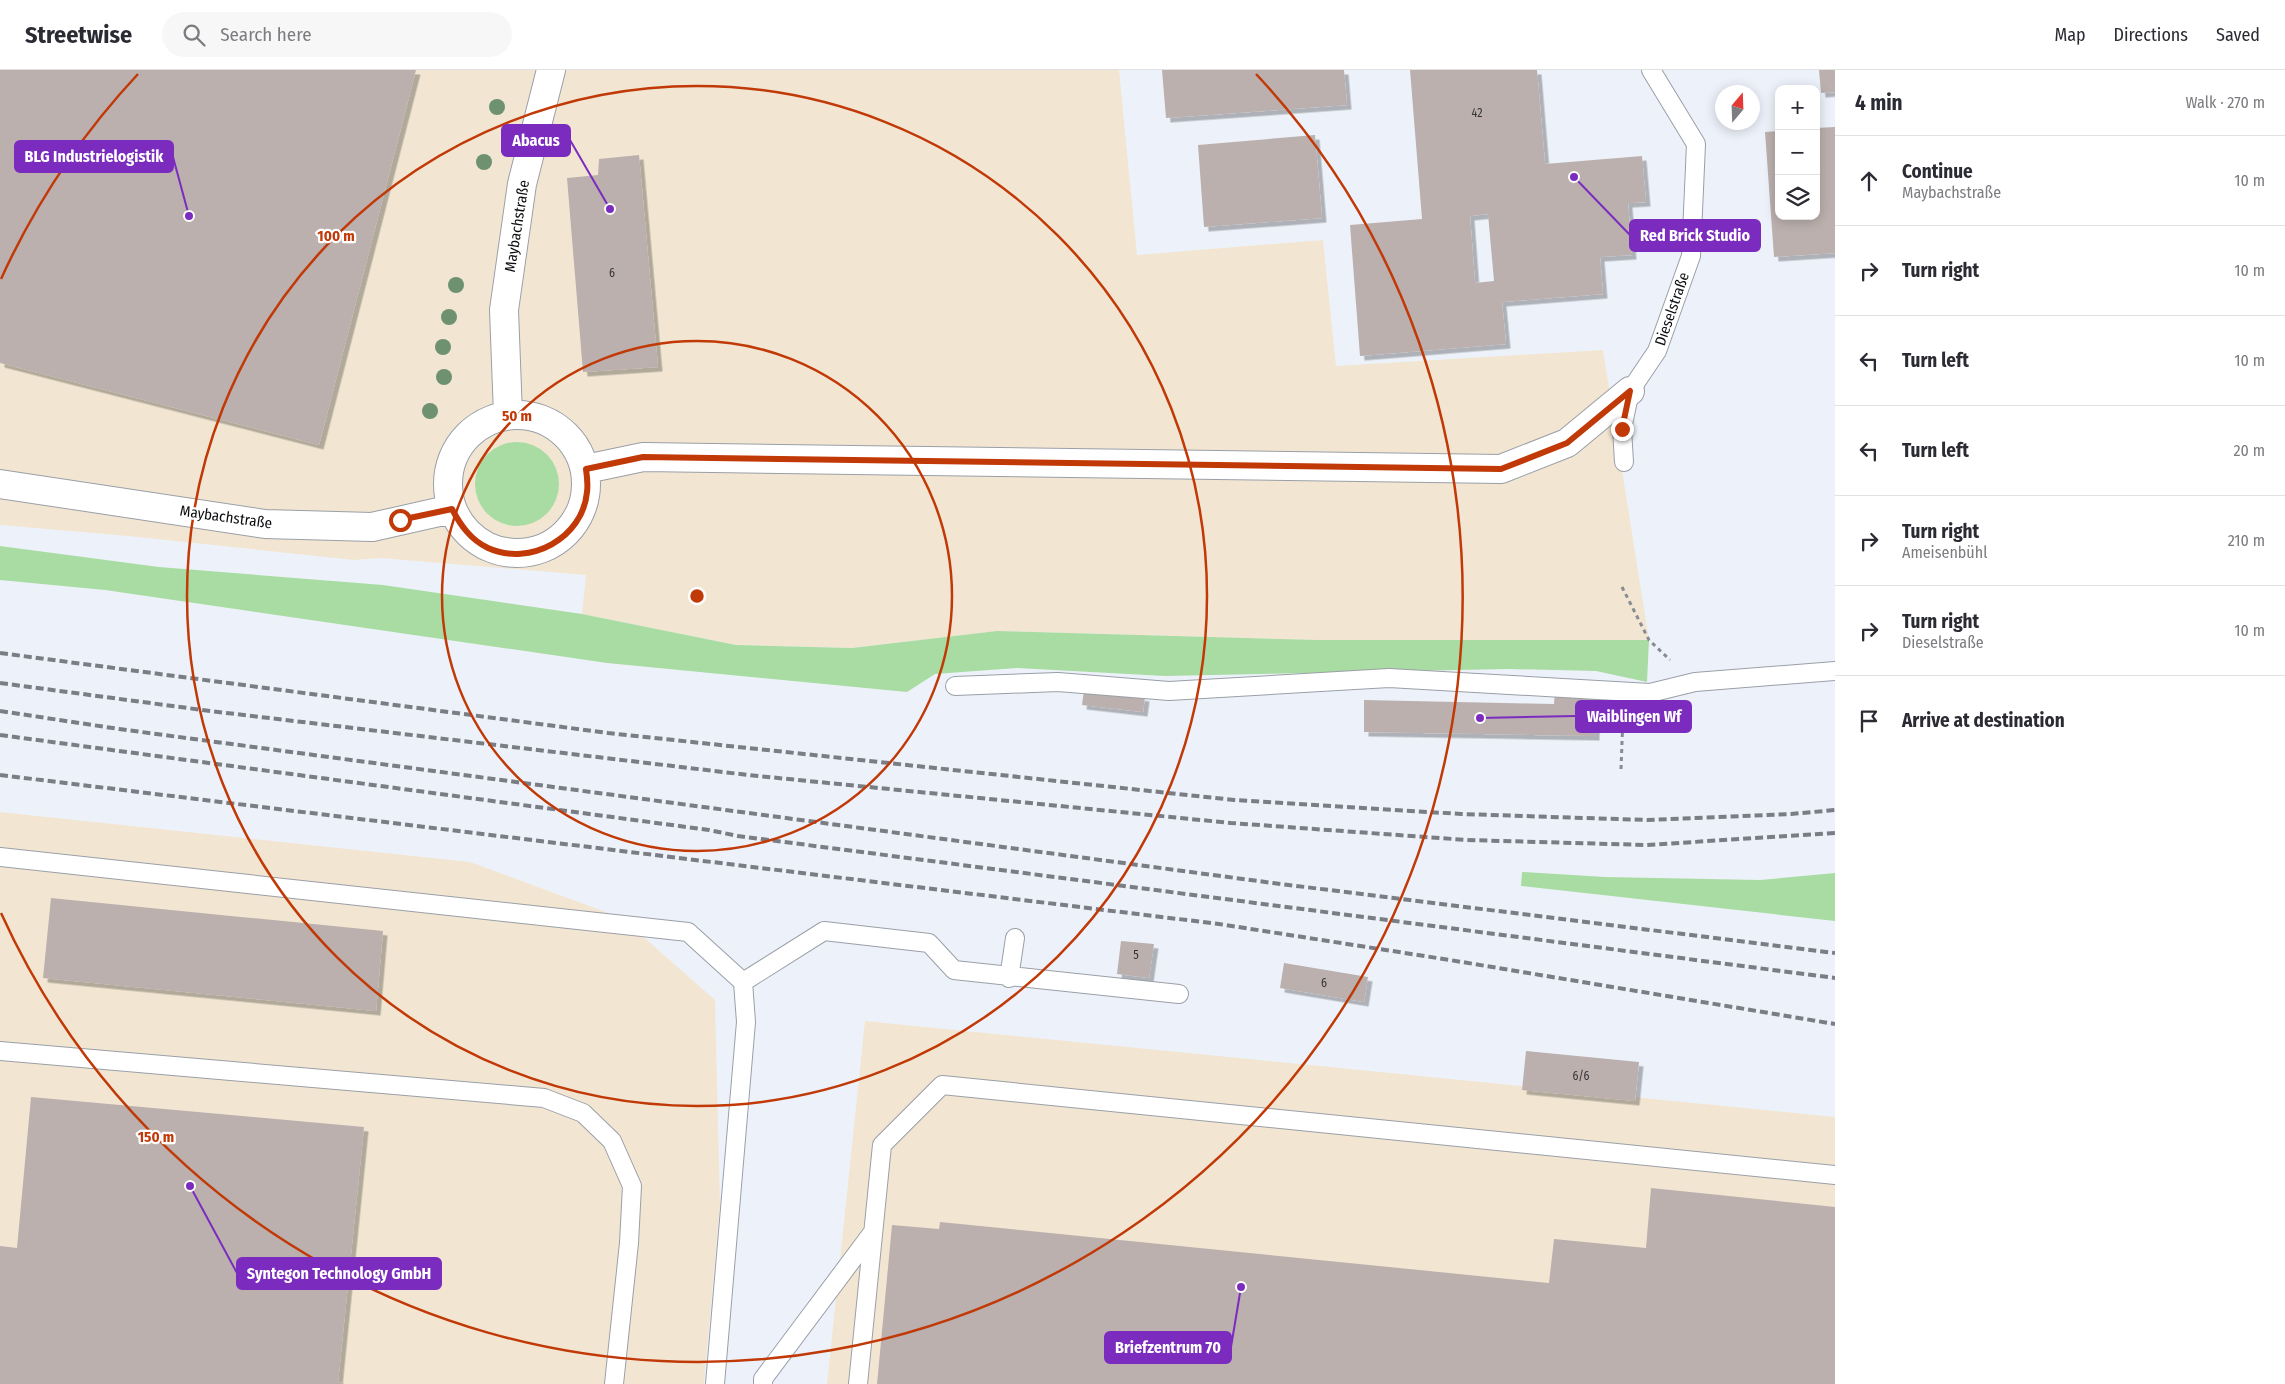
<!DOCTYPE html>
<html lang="en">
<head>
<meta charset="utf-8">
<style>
  :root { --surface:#fff; --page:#f7f7f7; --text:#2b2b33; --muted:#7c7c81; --line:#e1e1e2 }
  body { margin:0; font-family:"Fira Sans Condensed",sans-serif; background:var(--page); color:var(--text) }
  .controls { position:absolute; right:15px; top:15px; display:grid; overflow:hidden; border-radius:10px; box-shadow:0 2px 12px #0003 }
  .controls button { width:45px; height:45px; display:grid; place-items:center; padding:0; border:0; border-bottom:1px solid var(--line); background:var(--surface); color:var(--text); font:25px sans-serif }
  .compass { position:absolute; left:1715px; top:15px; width:45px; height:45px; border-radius:50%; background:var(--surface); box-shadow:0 2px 12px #0003; rotate:19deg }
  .stop { position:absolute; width:15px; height:15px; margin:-11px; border:4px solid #c13907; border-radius:50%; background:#fff }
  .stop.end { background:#c13907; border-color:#fff; box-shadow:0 1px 5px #0008 }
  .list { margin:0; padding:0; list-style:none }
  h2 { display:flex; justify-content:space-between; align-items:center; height:65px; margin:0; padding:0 20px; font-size:21px }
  h2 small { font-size:16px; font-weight:400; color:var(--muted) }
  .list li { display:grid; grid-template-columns:32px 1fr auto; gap:15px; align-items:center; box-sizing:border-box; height:90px; padding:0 20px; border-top:1px solid var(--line) }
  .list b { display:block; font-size:19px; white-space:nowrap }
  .list p { margin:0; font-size:16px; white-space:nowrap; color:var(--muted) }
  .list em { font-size:16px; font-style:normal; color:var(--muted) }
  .icon { flex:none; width:28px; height:28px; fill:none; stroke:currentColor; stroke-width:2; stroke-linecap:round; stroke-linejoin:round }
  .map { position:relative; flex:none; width:1835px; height:1314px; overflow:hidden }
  header { display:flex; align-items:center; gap:30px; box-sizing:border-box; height:70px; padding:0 25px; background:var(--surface); border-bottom:1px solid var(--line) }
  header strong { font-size:24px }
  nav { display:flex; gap:28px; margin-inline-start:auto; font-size:18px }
  .search { width:350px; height:45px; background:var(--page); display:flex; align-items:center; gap:12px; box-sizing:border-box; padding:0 18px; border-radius:28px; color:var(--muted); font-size:19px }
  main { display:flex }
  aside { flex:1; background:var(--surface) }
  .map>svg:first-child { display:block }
</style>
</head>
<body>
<header>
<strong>Streetwise</strong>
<div class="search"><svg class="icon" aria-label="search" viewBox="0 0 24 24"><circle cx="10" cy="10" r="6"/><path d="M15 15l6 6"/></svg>Search here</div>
<nav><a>Map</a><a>Directions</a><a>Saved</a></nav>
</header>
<main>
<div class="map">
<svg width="1835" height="1314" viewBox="0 0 1835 1314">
  <defs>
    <filter id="shadow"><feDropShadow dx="4.5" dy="4.5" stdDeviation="0" flood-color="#0004"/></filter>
  </defs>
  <rect width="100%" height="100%" fill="#edf2fa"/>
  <path fill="#f2e6d2" d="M0 0H1119L1137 185 1323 170 1336 296 1603 280 1649 570H1319L998 561 852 578 736 575 582 544 586 505 380 488 354 490 128 466 0 455Z
    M0 742 470 792 622 848 715 930 720 1134 704 1314H0Z
    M865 951 1835 1047V1314H827Z"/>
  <path fill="#a9dca2" d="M475 414a42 42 0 1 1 84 0a42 42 0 1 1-84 0Z
    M0 476 159 497 383 515 582 544 736 575 852 578 997 561 1319 570H1649L1647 612 1596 601 1508 599 1165 606 1017 598 935 604 907 622 607 593 105 520 0 510Z
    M1522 802 1605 807 1760 810 1835 803V851L1521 816Z"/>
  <path fill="#bbb0ae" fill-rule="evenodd" filter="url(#shadow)" d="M0 0H416L319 375 0 293Z
    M1162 0H1344L1347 35 1166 48Z
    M1410 0H1537L1545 94 1642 86 1646 132 1628 133 1632 185 1600 187 1603 224 1502 232 1506 274 1360 286 1350 155 1422 149ZM1488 144 1494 211 1475 213 1470 146Z
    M1819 0H1835V22L1821 23Z
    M1835 57V183L1774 187 1765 62 1779 61V146H1816V58Z
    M1315 65 1322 148 1204 157 1198 75Z
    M639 85 658 297 583 302 567 108 598 105 599 89Z
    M1084 620 1145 627 1143 642 1082 635Z
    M1555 622 1596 623 1595 666 1364 662V630L1554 634Z
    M51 828 383 861 376 941 43 908Z
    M1121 871 1154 874 1149 908 1117 904Z
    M1284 893 1368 907 1364 932 1280 918Z
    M1526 981 1639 992 1635 1031 1522 1020Z
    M31 1027 364 1057 338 1312 345 1314H0V1176L17 1178Z
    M1651 1118 1835 1137V1314H877L892 1155 939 1159 940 1152 1549 1213 1554 1169 1646 1178Z"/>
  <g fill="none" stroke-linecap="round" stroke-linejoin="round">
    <defs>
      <path id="service" d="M1624 392 1622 359 1630 321 1657 281 1691 186 1696 74 1651 0
        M955 616 1058 612 1169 621 1389 608 1650 623 1695 612 1835 601
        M0 787 688 862 743 912
        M1009 908 1015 868
        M0 981 544 1028 583 1043 612 1071 632 1116 629 1173 614 1314
        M715 1314 746 952 743 912 824 861 929 873 954 900 1179 924
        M763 1314V1309L873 1162
        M858 1314 882 1075 942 1015 1835 1105"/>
      <path id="minor" d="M448 414a69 69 0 1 1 138 0a69 69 0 1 1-138 0Z
        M508 345 504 240 522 114 551 0
        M586 399 643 387 1501 399 1567 373 1630 321
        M0 414 265 454 372 457 452 439"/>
    </defs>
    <use href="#service" stroke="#9a9fa7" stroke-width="20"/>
    <use href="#minor" stroke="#9a9fa7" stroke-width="30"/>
    <path stroke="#888b91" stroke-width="3" stroke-dasharray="4 4" stroke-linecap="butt" d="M1622 517 1649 570 1670 590
      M1621 699 1623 647"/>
    <use href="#service" stroke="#fff" stroke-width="18"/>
    <use href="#minor" stroke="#fff" stroke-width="28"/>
    <path stroke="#7a7d83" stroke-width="4" stroke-dasharray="8 4" stroke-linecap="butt" d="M0 583 608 663 1234 730 1461 744 1647 750 1791 744 1835 740
      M0 613 210 641 748 705 1231 753 1467 770 1646 775 1835 763
      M0 641 119 659 1273 813 1835 883
      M0 665 709 760 738 766 1835 908
      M0 705 1219 854 1450 890 1835 954"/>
  </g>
  <g fill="#6e9170">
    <circle cx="497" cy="37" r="8"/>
    <circle cx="484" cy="92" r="8"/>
    <circle cx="456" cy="215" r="8"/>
    <circle cx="449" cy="247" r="8"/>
    <circle cx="443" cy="277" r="8"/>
    <circle cx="444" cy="307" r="8"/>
    <circle cx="430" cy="341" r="8"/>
  </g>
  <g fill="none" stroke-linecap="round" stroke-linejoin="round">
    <path stroke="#c13907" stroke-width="6" d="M400 450 452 439C461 456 471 470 488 478 530 497 583 468 587 422 588 415 587 406 586 399L643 387 1501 399 1567 373 1630 321 1622 359"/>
  </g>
  <g fill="none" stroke="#c13907" stroke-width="2.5">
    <circle cx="697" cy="526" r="255"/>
    <circle cx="697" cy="526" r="510"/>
    <path d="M1 209A765 765 0 0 1 138 4M1256 4A765 765 0 1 1 1 843"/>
  </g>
  <g text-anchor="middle" stroke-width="4.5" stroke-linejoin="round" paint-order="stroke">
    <g font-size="12" fill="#373537">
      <text x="1477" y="47">42</text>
      <text x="612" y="207">6</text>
      <text x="1136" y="889">5</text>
      <text x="1324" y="917">6</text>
      <text x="1581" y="1010">6/6</text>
    </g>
    <g font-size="15" fill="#0b0c0f" stroke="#fff">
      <text transform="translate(517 156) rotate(-81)" y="5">Maybachstraße</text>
      <text transform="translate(1672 239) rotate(-71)" y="5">Dieselstraße</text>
      <text transform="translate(226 447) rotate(8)" y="5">Maybachstraße</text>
    </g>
  </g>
  <circle cx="697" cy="526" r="8" fill="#c13907" stroke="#fff" stroke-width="2.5"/>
  <g font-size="15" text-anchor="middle" font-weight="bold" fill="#c13907" stroke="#fff" stroke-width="4.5" stroke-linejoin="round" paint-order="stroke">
    <text x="336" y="171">100 m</text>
    <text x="517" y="351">50 m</text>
    <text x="156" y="1072">150 m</text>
  </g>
  <path fill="none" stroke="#7b2cbf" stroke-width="2" d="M610 139L570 70M189 146L173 87M1574 107L1630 165M1480 648L1576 646M190 1116L237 1203M1241 1217L1231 1277"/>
  <g fill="#7b2cbf" stroke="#fff" stroke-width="2">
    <circle cx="610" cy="139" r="5"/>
    <circle cx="189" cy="146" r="5"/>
    <circle cx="1574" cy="107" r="5"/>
    <circle cx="1480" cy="648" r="5"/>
    <circle cx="190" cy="1116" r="5"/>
    <circle cx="1241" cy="1217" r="5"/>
  </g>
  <g fill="#7b2cbf" stroke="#7b2cbf" stroke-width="2">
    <rect x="502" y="55" width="68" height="31" rx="5"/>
    <rect x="15" y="71" width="158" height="31" rx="5"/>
    <rect x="1630" y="150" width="130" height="31" rx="5"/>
    <rect x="1576" y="631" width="115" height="31" rx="5"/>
    <rect x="237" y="1188" width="204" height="31" rx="5"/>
    <rect x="1105" y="1262" width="126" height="31" rx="5"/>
  </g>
  <g font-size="16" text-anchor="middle" font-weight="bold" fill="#fff">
    <text x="536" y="76">Abacus</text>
    <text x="94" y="92">BLG Industrielogistik</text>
    <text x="1695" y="171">Red Brick Studio</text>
    <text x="1634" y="652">Waiblingen Wf</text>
    <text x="339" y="1209">Syntegon Technology GmbH</text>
    <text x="1168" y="1283">Briefzentrum 70</text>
  </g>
</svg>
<div class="controls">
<button>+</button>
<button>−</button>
<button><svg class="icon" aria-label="layers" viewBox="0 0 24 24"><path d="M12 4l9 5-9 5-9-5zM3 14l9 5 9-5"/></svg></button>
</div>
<svg class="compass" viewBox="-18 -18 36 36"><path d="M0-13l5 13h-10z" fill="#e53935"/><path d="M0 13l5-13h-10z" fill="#7c7c81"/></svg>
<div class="stop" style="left:400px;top:450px"></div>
<div class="stop end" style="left:1622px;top:359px"></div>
</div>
<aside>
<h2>4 min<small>Walk · 270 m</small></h2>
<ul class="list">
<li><svg class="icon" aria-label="ahead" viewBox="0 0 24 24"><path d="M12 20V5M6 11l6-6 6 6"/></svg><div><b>Continue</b><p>Maybachstraße</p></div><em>10 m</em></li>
<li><svg class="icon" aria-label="right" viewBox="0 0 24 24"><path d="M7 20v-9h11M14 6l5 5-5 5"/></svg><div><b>Turn right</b></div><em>10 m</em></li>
<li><svg class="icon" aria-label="left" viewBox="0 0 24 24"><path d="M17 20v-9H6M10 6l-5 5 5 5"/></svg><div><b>Turn left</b></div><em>10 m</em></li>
<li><svg class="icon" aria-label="left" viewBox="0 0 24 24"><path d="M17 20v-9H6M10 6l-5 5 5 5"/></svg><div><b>Turn left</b></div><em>20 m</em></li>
<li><svg class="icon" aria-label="right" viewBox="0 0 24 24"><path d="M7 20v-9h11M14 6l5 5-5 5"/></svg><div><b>Turn right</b><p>Ameisenbühl</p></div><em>210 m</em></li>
<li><svg class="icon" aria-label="right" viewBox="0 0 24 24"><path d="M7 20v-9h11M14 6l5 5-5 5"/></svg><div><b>Turn right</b><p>Dieselstraße</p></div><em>10 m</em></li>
<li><svg class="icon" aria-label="arrive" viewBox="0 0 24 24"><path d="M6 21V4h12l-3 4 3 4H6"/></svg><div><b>Arrive at destination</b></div></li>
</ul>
</aside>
</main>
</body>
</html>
